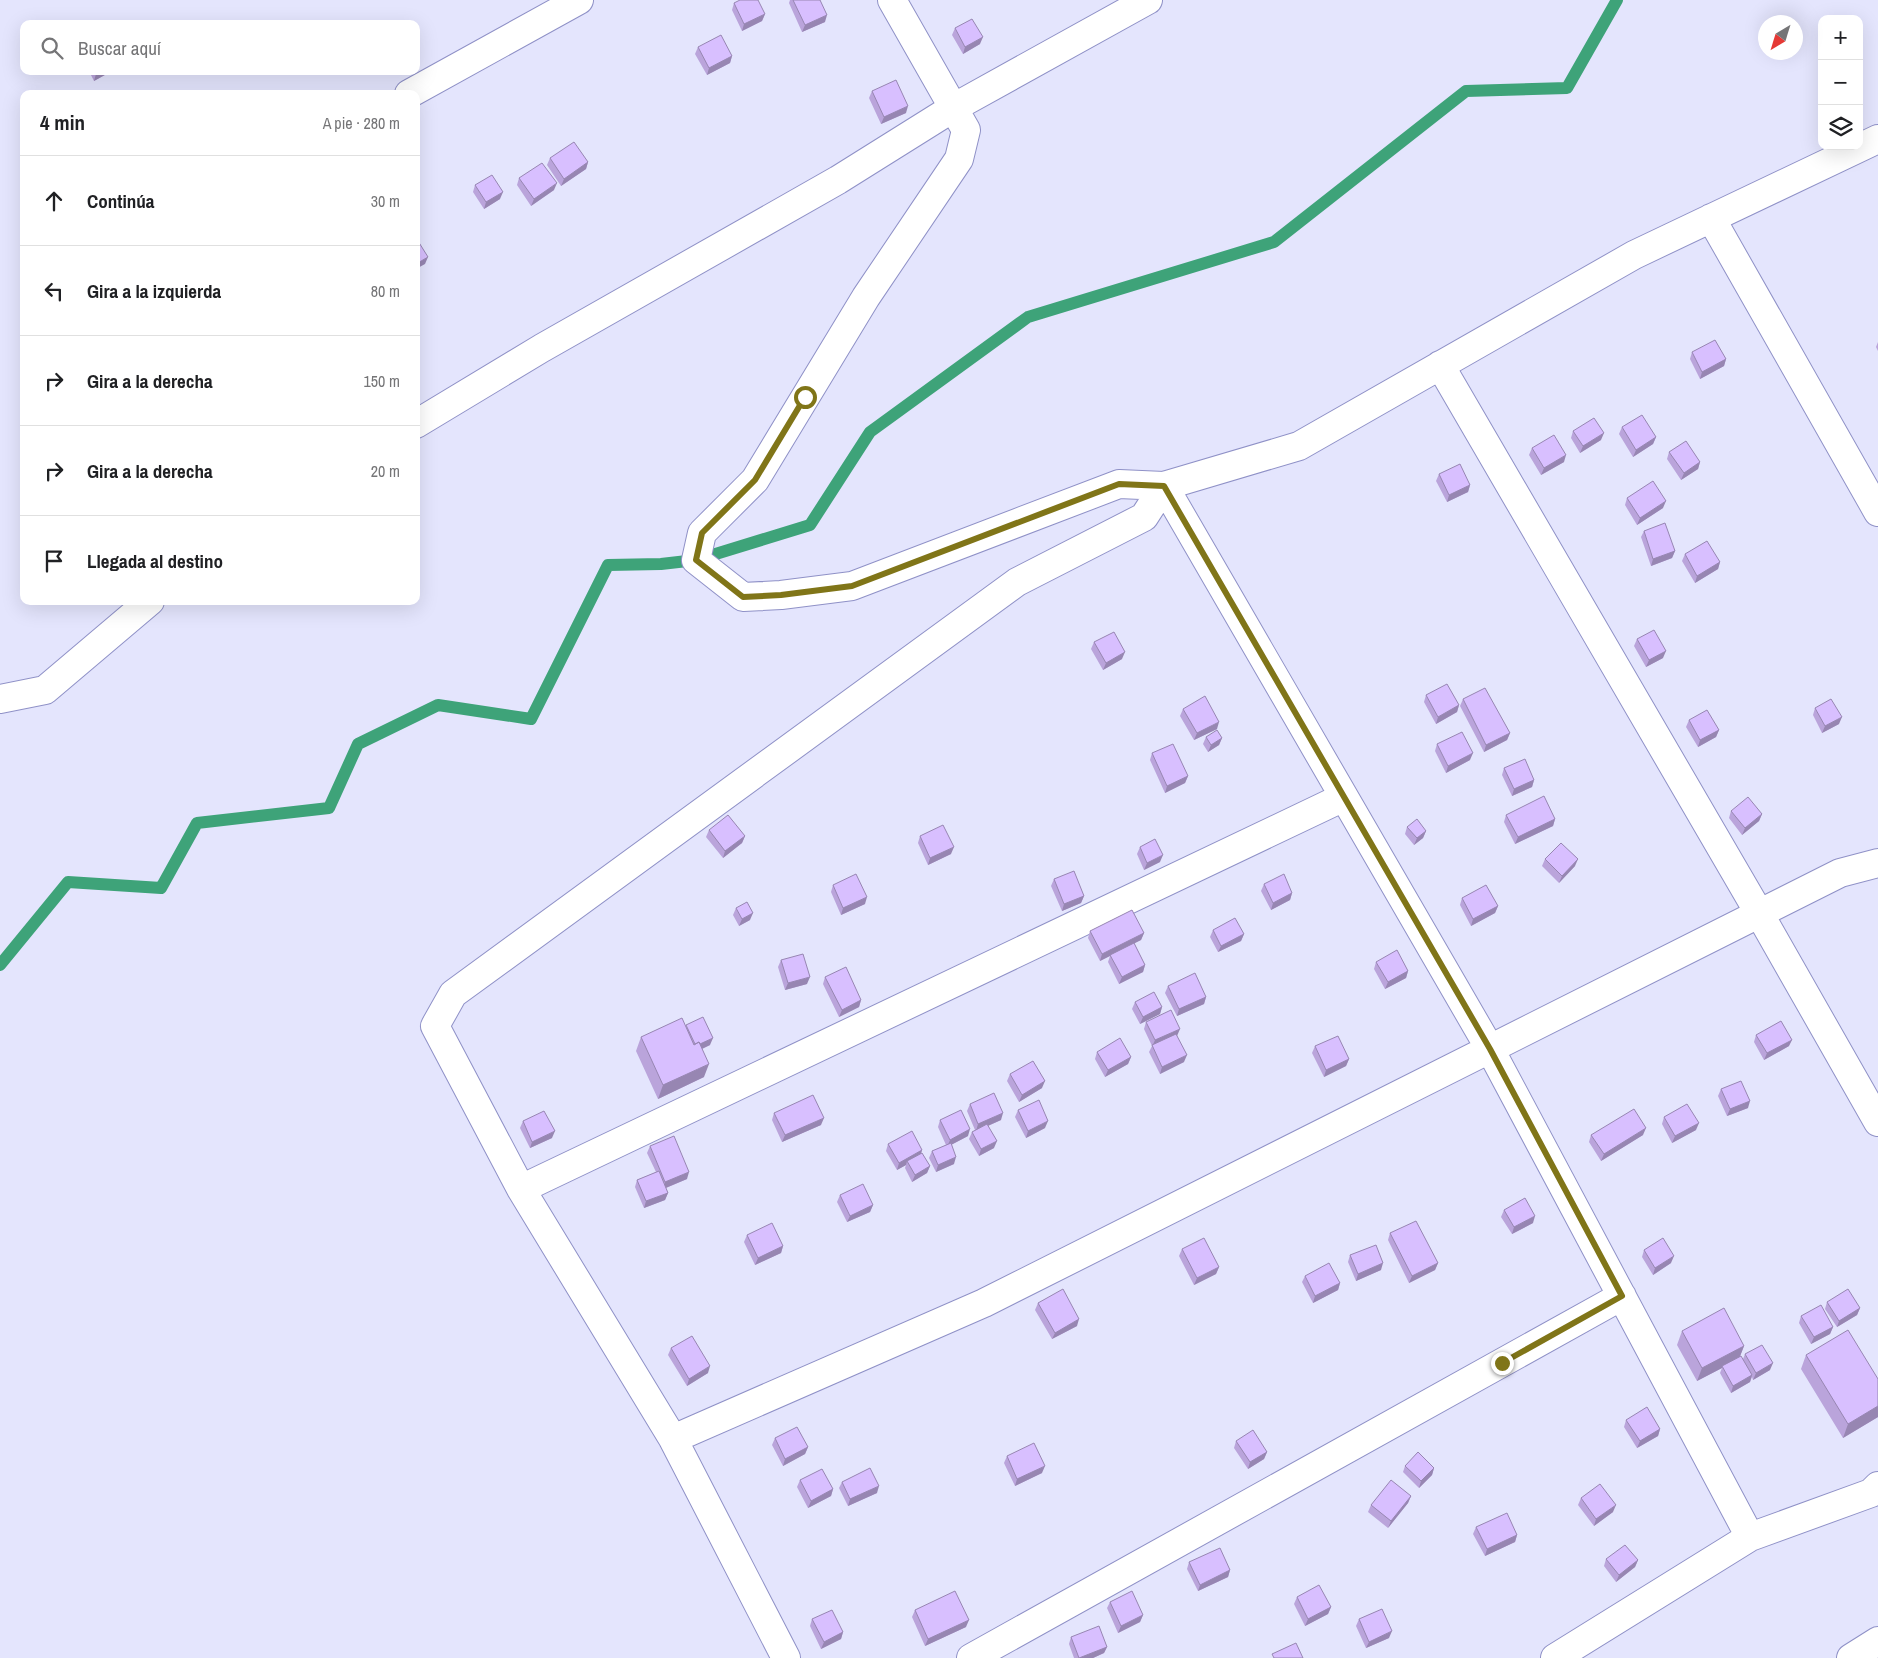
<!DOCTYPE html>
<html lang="es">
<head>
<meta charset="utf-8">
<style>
  :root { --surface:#fff; --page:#f2f2f2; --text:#202124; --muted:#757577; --line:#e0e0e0 }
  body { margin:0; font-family:"Archivo Narrow",sans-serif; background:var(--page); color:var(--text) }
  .controls { position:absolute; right:15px; top:15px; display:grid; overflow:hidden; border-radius:10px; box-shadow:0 5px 20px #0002 }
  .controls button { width:45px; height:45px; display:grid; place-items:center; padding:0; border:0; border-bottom:1px solid var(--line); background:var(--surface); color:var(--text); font:25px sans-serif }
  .compass { position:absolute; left:1758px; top:15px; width:45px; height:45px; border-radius:50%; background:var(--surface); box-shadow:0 5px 20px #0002; rotate:218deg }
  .stop { position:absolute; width:15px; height:15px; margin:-11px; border:4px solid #807518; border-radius:50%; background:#fff }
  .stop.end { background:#807518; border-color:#fff; box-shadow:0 1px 5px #0008 }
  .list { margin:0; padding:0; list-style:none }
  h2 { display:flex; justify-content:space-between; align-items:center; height:65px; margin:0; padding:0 20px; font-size:21px }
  h2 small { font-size:16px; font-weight:400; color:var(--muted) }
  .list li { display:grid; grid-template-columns:32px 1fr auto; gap:15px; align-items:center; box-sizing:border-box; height:90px; padding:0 20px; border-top:1px solid var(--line) }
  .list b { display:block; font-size:19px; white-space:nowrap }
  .list em { font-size:16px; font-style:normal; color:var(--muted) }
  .icon { flex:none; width:28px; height:28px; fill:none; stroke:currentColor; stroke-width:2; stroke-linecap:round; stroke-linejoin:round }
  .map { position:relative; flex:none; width:1878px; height:1658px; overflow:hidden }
  .search { position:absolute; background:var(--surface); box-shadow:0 5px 20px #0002; left:20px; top:20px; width:400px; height:55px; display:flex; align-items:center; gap:12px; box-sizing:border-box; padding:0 18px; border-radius:10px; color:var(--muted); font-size:19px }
  .panel { position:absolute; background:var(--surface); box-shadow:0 5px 20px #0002; left:20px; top:90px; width:400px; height:515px; border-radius:10px }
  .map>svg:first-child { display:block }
</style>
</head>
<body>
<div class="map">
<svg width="1878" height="1658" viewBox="0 0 1878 1658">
  <rect width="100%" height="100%" fill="#e4e5fd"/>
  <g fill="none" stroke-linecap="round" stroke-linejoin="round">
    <path stroke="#3ea379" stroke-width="12" d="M0 965 68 882 161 888 197 823 329 808 358 744 438 705 531 719 608 565 661 564 696 560 810 525 870 432 1028 317 1274 242 1466 91 1567 88 1617 0"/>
    <defs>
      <path id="street" d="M892 0 966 130 959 159 866 297 755 480 702 533 696 560 743 597 781 595 852 586 1119 484 1164 486 1490 1049 1750 1537
        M409 94 579 0
        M1711 218 1878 512
        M1440 365 1759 913 1878 1122
        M416 424 542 348 838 180 953 108 1148 0
        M0 699 45 690 150 601
        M521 1189 1344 797
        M673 1439 984 1303 1840 873 1878 863
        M786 1658 673 1439 521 1189 435 1026 453 994 1017 582 1144 517 1164 486 1299 446 1634 255 1878 139
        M971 1658 1622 1296
        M1555 1658 1750 1537 1871 1493 1878 1486
        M1851 1658 1878 1641"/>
    </defs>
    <use href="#street" stroke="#8f91c7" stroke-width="30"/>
    <use href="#street" stroke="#fff" stroke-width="28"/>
  </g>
  <path fill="#baa4db" d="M790 0H820L825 22 802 32 789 3Z
    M734 3 765 14 762 21 742 31 732 10Z
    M955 28 980 44 963 54 952 35Z
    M698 47 732 56 730 63 707 75 695 54Z
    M89 71H112L94 81Z
    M872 91 906 113 881 124 869 98Z
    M550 158 588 162 586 169 561 186 547 165Z
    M519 178 554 190 531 206 517 185Z
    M475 185 500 199 484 209 473 192Z
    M1878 342V351L1876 347Z
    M1692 352 1726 359 1724 366 1700 379 1690 359Z
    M1622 427 1656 437 1653 444 1633 457 1619 434Z
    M1573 431 1601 440 1580 453 1571 438Z
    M1532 448 1564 462 1541 475 1529 455Z
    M1669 452 1700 462 1698 469 1681 480 1667 459Z
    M1439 474 1470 485 1468 492 1447 502 1436 481Z
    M1627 498 1663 508 1637 525 1625 505Z
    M1644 531 1675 551 1672 558 1651 566 1641 537Z
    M1685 554 1720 562 1718 569 1695 583 1682 561Z
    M1637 639 1663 658 1646 667 1634 646Z
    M1094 642 1122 659 1103 670 1091 649Z
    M1426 695 1459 705 1457 712 1436 724 1424 702Z
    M1463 699 1510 733 1507 740 1484 752 1460 706Z
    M1815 708 1839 724 1822 733 1813 715Z
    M1183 709 1217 729 1194 740 1180 716Z
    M1689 720 1719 730 1716 737 1698 747 1686 727Z
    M1206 737 1222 738 1219 745 1208 752 1203 744Z
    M1437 744 1470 760 1446 773 1435 751Z
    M1152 753 1188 776 1185 783 1165 793 1150 760Z
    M1504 768 1534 780 1532 787 1512 796 1502 775Z
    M1731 811 1762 814 1759 821 1742 835 1729 818Z
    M1506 815 1555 819 1553 826 1515 844 1504 822Z
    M1407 827 1426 831 1423 838 1414 845 1405 834Z
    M709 830 745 836 742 843 723 858 706 837Z
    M920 836 951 854 928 865 918 843Z
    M1140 847 1160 862 1144 870 1137 854Z
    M1545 859 1575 866 1559 883 1542 866Z
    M1054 879 1084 896 1081 903 1062 911 1051 886Z
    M1264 884 1292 893 1290 900 1271 910 1261 891Z
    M833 885 865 904 841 915 831 892Z
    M1462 898 1498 906 1495 913 1471 926 1460 905Z
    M736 908 750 920 739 926 733 915Z
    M1213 930 1244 934 1241 941 1218 952 1210 937Z
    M1090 931 1144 933 1141 940 1134 943 1145 965 1143 972 1119 984 1108 962 1110 956 1100 961 1088 938Z
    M781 960 807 984 785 990 778 967Z
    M1376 962 1408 971 1406 978 1385 989 1374 969Z
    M825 977 861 1000 859 1007 839 1017 823 984Z
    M1168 986 1206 997 1204 1004 1177 1016 1165 993Z
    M1135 1002 1162 1007 1160 1014 1140 1024 1132 1009Z
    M1146 1022 1177 1036 1184 1062 1160 1074 1149 1052 1152 1046 1144 1029Z
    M685 1026 710 1045 702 1049 704 1077 658 1099 636 1051 641 1037Z
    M1756 1035 1789 1046 1764 1060 1754 1042Z
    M1315 1046 1349 1059 1346 1066 1324 1077 1312 1053Z
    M1097 1052 1131 1057 1128 1064 1105 1077 1095 1059Z
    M1010 1074 1042 1088 1019 1102 1007 1081Z
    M1721 1089 1748 1108 1727 1116 1718 1096Z
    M970 1104 1001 1120 988 1126 994 1148 979 1156 969 1139 972 1132 975 1130 967 1111Z
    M1018 1110 1045 1128 1026 1138 1015 1117Z
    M774 1113 821 1125 782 1142 772 1120Z
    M1664 1117 1696 1130 1672 1143 1662 1124Z
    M940 1120 968 1136 951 1145 954 1164 936 1172 929 1158 932 1151 946 1145 938 1127Z
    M523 1121 552 1138 530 1148 520 1128Z
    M1591 1135H1643L1601 1161 1589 1142Z
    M888 1144 922 1150 921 1153 930 1166 927 1173 912 1182 905 1168 906 1165 897 1170 886 1151Z
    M650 1146 687 1179 666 1188 668 1193 665 1200 644 1208 635 1187 637 1180 656 1172 647 1153Z
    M840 1195 873 1205 870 1212 847 1222 837 1202Z
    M1504 1210 1533 1223 1512 1234 1501 1217Z
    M1390 1233 1438 1263 1435 1270 1409 1283 1388 1240Z
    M747 1235 783 1246 781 1253 755 1265 744 1242Z
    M1182 1249 1219 1267 1216 1274 1194 1285 1179 1256Z
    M1644 1250 1671 1263 1653 1275 1642 1257Z
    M1350 1255 1381 1270 1356 1281 1348 1262Z
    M1305 1276 1340 1283 1338 1290 1313 1303 1302 1282Z
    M1827 1302 1860 1308 1857 1315 1837 1327 1825 1309Z
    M1038 1303 1077 1326 1052 1339 1035 1310Z
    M1801 1316 1833 1327 1830 1334 1811 1344 1799 1323Z
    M1682 1331 1744 1346 1740 1356 1743 1359 1745 1354 1770 1370 1753 1380 1752 1377 1750 1382 1731 1393 1720 1373 1722 1368 1697 1381 1677 1345Z
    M671 1348 708 1373 687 1386 668 1355Z
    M1806 1355 1878 1379V1417L1843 1438 1801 1369Z
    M1626 1420 1660 1429 1658 1436 1637 1448 1624 1427Z
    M775 1438 808 1447 805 1454 783 1466 772 1445Z
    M1236 1441 1267 1452 1264 1459 1248 1469 1234 1448Z
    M1007 1456 1042 1473 1015 1486 1004 1463Z
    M1405 1466 1434 1468 1432 1475 1419 1488 1403 1472Z
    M800 1480 833 1489 831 1496 808 1508 797 1487Z
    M842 1482 877 1493 848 1506 839 1488Z
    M1411 1496 1408 1503 1388 1528 1368 1512 1371 1505Z
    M1581 1498 1613 1512 1594 1526 1578 1505Z
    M1476 1527 1517 1535 1515 1542 1485 1556 1473 1534Z
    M1606 1559 1638 1560 1635 1567 1616 1582 1604 1566Z
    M1189 1562 1230 1570 1228 1577 1198 1591 1187 1569Z
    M1297 1597 1331 1607 1328 1614 1305 1626 1294 1604Z
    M1110 1602 1143 1615 1140 1622 1118 1633 1107 1608Z
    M915 1610 966 1627 925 1646 912 1617Z
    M812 1619 843 1632 841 1639 821 1649 810 1626Z
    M1359 1619 1389 1638 1366 1648 1356 1626Z
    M1071 1637 1107 1647 1104 1653 1093 1658H1074L1069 1644Z"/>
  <path fill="#9786b2" d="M765 14 762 21 742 31 744 24Z
    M827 15 825 22 802 32 805 25Z
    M983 37 980 44 963 54 965 47Z
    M732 56 730 63 707 75 709 68Z
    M101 71H112L94 81 96 74Z
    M908 106 906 113 881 124 884 117Z
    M588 162 586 169 561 186 564 179Z
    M557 183 554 190 531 206 534 199Z
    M503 192 500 199 484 209 486 202Z
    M428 257 425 264 416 269V264Z
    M1726 359 1724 366 1700 379 1702 372Z
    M1604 433 1601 440 1580 453 1583 446Z
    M1656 437 1653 444 1633 457 1636 450Z
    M1566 455 1564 462 1541 475 1544 468Z
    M1700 462 1698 469 1681 480 1684 473Z
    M1470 485 1468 492 1447 502 1449 495Z
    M1666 501 1663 508 1637 525 1640 518Z
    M1675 551 1672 558 1651 566 1653 559Z
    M1720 562 1718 569 1695 583 1697 576Z
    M1666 651 1663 658 1646 667 1649 660Z
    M1125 652 1122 659 1103 670 1106 663Z
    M1459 705 1457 712 1436 724 1438 717Z
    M1842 717 1839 724 1822 733 1825 726Z
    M1219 722 1217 729 1194 740 1197 733Z
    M1719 730 1716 737 1698 747 1700 740Z
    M1510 733 1507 740 1484 752 1486 745Z
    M1222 738 1219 745 1208 752 1211 745Z
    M1473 753 1470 760 1446 773 1448 766Z
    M1188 776 1185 783 1165 793 1167 786Z
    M1534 780 1532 787 1512 796 1514 789Z
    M1762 814 1759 821 1742 835 1745 828Z
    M1555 819 1553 826 1515 844 1518 837Z
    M1426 831 1423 838 1414 845 1417 838Z
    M745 836 742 843 723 858 725 851Z
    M954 847 951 854 928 865 930 858Z
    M1163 855 1160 862 1144 870 1147 863Z
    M1578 859 1575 866 1559 883 1562 876Z
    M1292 893 1290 900 1271 910 1273 903Z
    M1084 896 1081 903 1062 911 1064 904Z
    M867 897 865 904 841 915 843 908Z
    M1498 906 1495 913 1471 926 1473 919Z
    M753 913 750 920 739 926 742 919Z
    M1144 933 1141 940 1100 961 1102 954Z
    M1244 934 1241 941 1218 952 1221 946Z
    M1145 965 1143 972 1119 984 1122 977Z
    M1408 971 1406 978 1385 989 1388 982Z
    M810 977 807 984 785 990 788 983Z
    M1206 997 1204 1004 1177 1016 1179 1009Z
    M861 1000 859 1007 839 1017 842 1010Z
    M1162 1007 1160 1014 1140 1024 1143 1017Z
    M1180 1029 1177 1036 1152 1047 1155 1040Z
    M713 1038 710 1045 693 1053 695 1046Z
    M1792 1040 1789 1046 1764 1060 1767 1053Z
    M1187 1055 1184 1062 1160 1074 1162 1067Z
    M1131 1057 1128 1064 1105 1077 1108 1070Z
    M1349 1059 1346 1066 1324 1077 1326 1070Z
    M709 1064 704 1077 658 1099 663 1085Z
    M1045 1081 1042 1088 1019 1102 1022 1095Z
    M1750 1101 1748 1108 1727 1116 1730 1109Z
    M1003 1113 1001 1120 976 1131 978 1124Z
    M824 1118 821 1125 782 1142 785 1135Z
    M1048 1121 1045 1128 1026 1138 1028 1131Z
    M1699 1123 1696 1130 1672 1143 1675 1136Z
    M1646 1128 1643 1135 1601 1161 1604 1154Z
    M970 1129 968 1136 947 1147 950 1140Z
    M555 1131 552 1138 530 1148 532 1142Z
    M997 1141 994 1148 979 1156 981 1149Z
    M922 1150 920 1157 907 1161 906 1165 897 1170 899 1163Z
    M956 1157 954 1164 936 1172 938 1165Z
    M930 1166 927 1173 912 1182 915 1175Z
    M689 1172 687 1179 663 1189 665 1182Z
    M668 1193 665 1200 644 1208 646 1201Z
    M873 1205 870 1212 847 1222 850 1216Z
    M1535 1216 1533 1223 1512 1234 1514 1227Z
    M783 1246 781 1253 755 1265 758 1258Z
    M1674 1256 1671 1263 1653 1275 1655 1268Z
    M1383 1263 1381 1270 1356 1281 1358 1274Z
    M1438 1263 1435 1270 1409 1283 1412 1276Z
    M1219 1267 1216 1274 1194 1285 1197 1278Z
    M1340 1283 1338 1290 1313 1303 1315 1296Z
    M1860 1308 1857 1315 1837 1327 1839 1321Z
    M1079 1319 1077 1326 1052 1339 1055 1333Z
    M1833 1327 1830 1334 1811 1344 1814 1337Z
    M1744 1346 1739 1359 1722 1366V1368L1697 1381 1702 1368Z
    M1773 1363 1770 1370 1753 1380 1756 1373Z
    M710 1366 708 1373 687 1386 689 1379Z
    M1752 1375 1750 1382 1731 1393 1733 1386Z
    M1878 1406V1417L1843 1438 1848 1424Z
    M1660 1429 1658 1436 1637 1448 1640 1441Z
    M808 1447 805 1454 783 1466 785 1459Z
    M1267 1452 1264 1459 1248 1469 1250 1462Z
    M1045 1466 1042 1473 1015 1486 1017 1479Z
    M1434 1468 1432 1475 1419 1488 1421 1481Z
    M879 1486 877 1493 848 1506 850 1499Z
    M833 1489 831 1496 808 1508 811 1501Z
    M1411 1496 1408 1503 1388 1528 1391 1521Z
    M1616 1505 1613 1512 1594 1526 1596 1519Z
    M1517 1535 1515 1542 1485 1556 1487 1549Z
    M1638 1560 1635 1567 1616 1582 1619 1575Z
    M1230 1570 1228 1577 1198 1591 1200 1585Z
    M1331 1607 1328 1614 1305 1626 1308 1619Z
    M1143 1615 1140 1622 1118 1633 1121 1626Z
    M969 1620 966 1627 925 1646 928 1639Z
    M1392 1631 1389 1638 1366 1648 1369 1642Z
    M843 1632 841 1639 821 1649 824 1642Z
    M1107 1647 1104 1653 1093 1658H1079Z"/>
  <path fill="#d8bfff" stroke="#9786b2" d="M740 0H758L765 14 744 24 734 3Z
    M793 0H820L827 15 805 25Z
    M972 19 983 37 965 47 955 28Z
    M721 35 732 56 709 68 698 47Z
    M95 71H101L96 74Z
    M896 80 908 106 884 117 872 91Z
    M574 142 588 162 564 179 550 158Z
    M542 163 557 183 534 199 519 178Z
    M492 175 503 192 486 202 475 185Z
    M418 241 428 257 416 264V243Z
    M1715 340 1726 359 1702 372 1692 352Z
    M1642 415 1656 437 1636 450 1622 427Z
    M1594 418 1604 433 1583 446 1573 431Z
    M1554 435 1566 455 1544 468 1532 448Z
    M1686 441 1700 462 1684 473 1669 452Z
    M1460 464 1470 485 1449 495 1439 474Z
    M1653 481 1666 501 1640 518 1627 498Z
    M1665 523 1675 551 1653 559 1644 531Z
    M1707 541 1720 562 1697 576 1685 554Z
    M1654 630 1666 651 1649 660 1637 639Z
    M1114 632 1125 652 1106 663 1094 642Z
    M1447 684 1459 705 1438 717 1426 695Z
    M1485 688 1510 733 1486 745 1463 699Z
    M1205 696 1219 722 1197 733 1183 709Z
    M1831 699 1842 717 1825 726 1815 708Z
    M1707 710 1719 730 1700 740 1689 720Z
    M1217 730 1222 738 1211 745 1206 737Z
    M1462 732 1473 753 1448 766 1437 744Z
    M1173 744 1188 776 1167 786 1152 753Z
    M1525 759 1534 780 1514 789 1504 768Z
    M1544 796 1555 819 1518 837 1506 815Z
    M1748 797 1762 814 1745 828 1731 811Z
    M728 815 745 836 725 851 709 830Z
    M1417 819 1426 831 1417 838 1407 827Z
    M943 825 954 847 930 858 920 836Z
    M1155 839 1163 855 1147 863 1140 847Z
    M1561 843 1578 859 1562 876 1545 859Z
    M1074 871 1084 896 1064 904 1054 879Z
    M856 874 867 897 843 908 833 885Z
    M1284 874 1292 893 1273 903 1264 884Z
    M1486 885 1498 906 1473 919 1462 898Z
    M747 902 753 913 742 919 736 908Z
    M1132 910 1144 933 1102 954 1090 931Z
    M1235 918 1244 934 1221 946 1213 930Z
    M1134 943 1145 965 1122 977 1110 955Z
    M1397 950 1408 971 1388 982 1376 962Z
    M803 954 810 977 788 983 781 960Z
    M846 967 861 1000 842 1010 825 977Z
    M1195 973 1206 997 1179 1009 1168 986Z
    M1154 992 1162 1007 1143 1017 1135 1002Z
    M1171 1010 1180 1029 1155 1040 1146 1022Z
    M703 1017 713 1038 700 1044 699 1042 695 1044 686 1025Z
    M682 1018 694 1045 699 1042 709 1064 663 1085 641 1037Z
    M1781 1021 1792 1040 1767 1053 1756 1035Z
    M1176 1034 1187 1055 1162 1067 1152 1045Z
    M1338 1036 1349 1059 1326 1070 1315 1046Z
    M1120 1038 1131 1057 1108 1070 1097 1052Z
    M1033 1061 1045 1081 1022 1095 1010 1074Z
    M1741 1081 1750 1101 1730 1109 1721 1089Z
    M994 1093 1003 1113 978 1124 970 1104Z
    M813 1095 824 1118 785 1135 774 1113Z
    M1039 1100 1048 1121 1028 1131 1018 1110Z
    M1687 1104 1699 1123 1675 1136 1664 1117Z
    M1634 1109 1646 1128 1604 1154 1591 1135Z
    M961 1110 970 1129 950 1140 940 1120Z
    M544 1111 555 1131 532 1142 523 1121Z
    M987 1124 997 1141 981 1149 972 1132Z
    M912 1131 922 1150 899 1163 888 1144Z
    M674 1136 689 1172 665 1182 650 1146Z
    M951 1143 956 1157 938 1165 932 1151Z
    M922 1153 930 1166 915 1175 907 1161Z
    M659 1171 668 1193 646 1201 637 1180Z
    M863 1184 873 1205 850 1216 840 1195Z
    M1525 1198 1535 1216 1514 1227 1504 1210Z
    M1416 1221 1438 1263 1412 1276 1390 1233Z
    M772 1223 783 1246 758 1258 747 1235Z
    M1204 1238 1219 1267 1197 1278 1182 1249Z
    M1663 1238 1674 1256 1655 1268 1644 1250Z
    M1376 1245 1383 1263 1358 1274 1350 1255Z
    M1329 1263 1340 1283 1315 1296 1305 1276Z
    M1063 1289 1079 1319 1055 1333 1038 1303Z
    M1848 1289 1860 1308 1839 1321 1827 1302Z
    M1821 1305 1833 1327 1814 1337 1801 1316Z
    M1724 1308 1744 1346 1702 1368 1682 1331Z
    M1848 1330 1878 1379V1406L1848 1424 1806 1355Z
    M692 1336 710 1366 689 1379 671 1348Z
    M1762 1345 1773 1363 1756 1373 1745 1354Z
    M1741 1356 1752 1375 1733 1386 1722 1366Z
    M1647 1407 1660 1429 1640 1441 1626 1420Z
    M797 1427 808 1447 785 1459 775 1438Z
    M1253 1430 1267 1452 1250 1462 1236 1441Z
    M1034 1443 1045 1466 1017 1479 1007 1456Z
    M1418 1452 1434 1468 1421 1481 1405 1466Z
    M870 1468 879 1486 850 1499 842 1482Z
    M822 1469 833 1489 811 1501 800 1480Z
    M1391 1480 1411 1496 1391 1521 1371 1505Z
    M1600 1484 1616 1505 1596 1519 1581 1498Z
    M1507 1513 1517 1535 1487 1549 1476 1527Z
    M1625 1545 1638 1560 1619 1575 1606 1559Z
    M1220 1548 1230 1570 1200 1585 1189 1562Z
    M1319 1585 1331 1607 1308 1619 1297 1597Z
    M955 1591 969 1620 928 1639 915 1610Z
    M1132 1591 1143 1615 1121 1626 1110 1602Z
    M1382 1609 1392 1631 1369 1642 1359 1619Z
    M832 1610 843 1632 824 1642 812 1619Z
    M1099 1626 1107 1647 1079 1658 1071 1637Z
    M1296 1643 1303 1658H1274L1272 1654Z"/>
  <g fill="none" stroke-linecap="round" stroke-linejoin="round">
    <path stroke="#807518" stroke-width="6" d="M805 397 755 480 702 533 696 560 743 597 781 595 852 586 1119 484 1164 486 1490 1049 1622 1296 1502 1363"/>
  </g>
</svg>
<div class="controls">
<button>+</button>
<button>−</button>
<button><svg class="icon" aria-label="layers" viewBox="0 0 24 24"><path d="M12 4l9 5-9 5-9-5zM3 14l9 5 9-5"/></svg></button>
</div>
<svg class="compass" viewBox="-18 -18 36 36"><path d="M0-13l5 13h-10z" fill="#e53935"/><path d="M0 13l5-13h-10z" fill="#757577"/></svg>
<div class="stop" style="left:805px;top:397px"></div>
<div class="stop end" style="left:1502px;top:1363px"></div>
<div class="search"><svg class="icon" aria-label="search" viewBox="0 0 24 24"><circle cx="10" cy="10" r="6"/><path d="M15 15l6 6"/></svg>Buscar aquí</div>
<section class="panel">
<h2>4 min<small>A pie · 280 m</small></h2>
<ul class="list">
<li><svg class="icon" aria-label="ahead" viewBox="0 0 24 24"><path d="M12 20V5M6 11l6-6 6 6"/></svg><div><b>Continúa</b></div><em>30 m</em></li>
<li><svg class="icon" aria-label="left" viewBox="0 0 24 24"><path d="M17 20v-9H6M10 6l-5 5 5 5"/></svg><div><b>Gira a la izquierda</b></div><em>80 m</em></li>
<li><svg class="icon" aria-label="right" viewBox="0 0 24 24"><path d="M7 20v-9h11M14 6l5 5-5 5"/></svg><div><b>Gira a la derecha</b></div><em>150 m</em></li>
<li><svg class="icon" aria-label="right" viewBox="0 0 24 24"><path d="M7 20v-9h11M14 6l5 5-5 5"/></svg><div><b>Gira a la derecha</b></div><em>20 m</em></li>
<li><svg class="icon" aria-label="arrive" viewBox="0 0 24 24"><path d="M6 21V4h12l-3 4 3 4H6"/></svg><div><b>Llegada al destino</b></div></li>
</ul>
</section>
</div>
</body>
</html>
